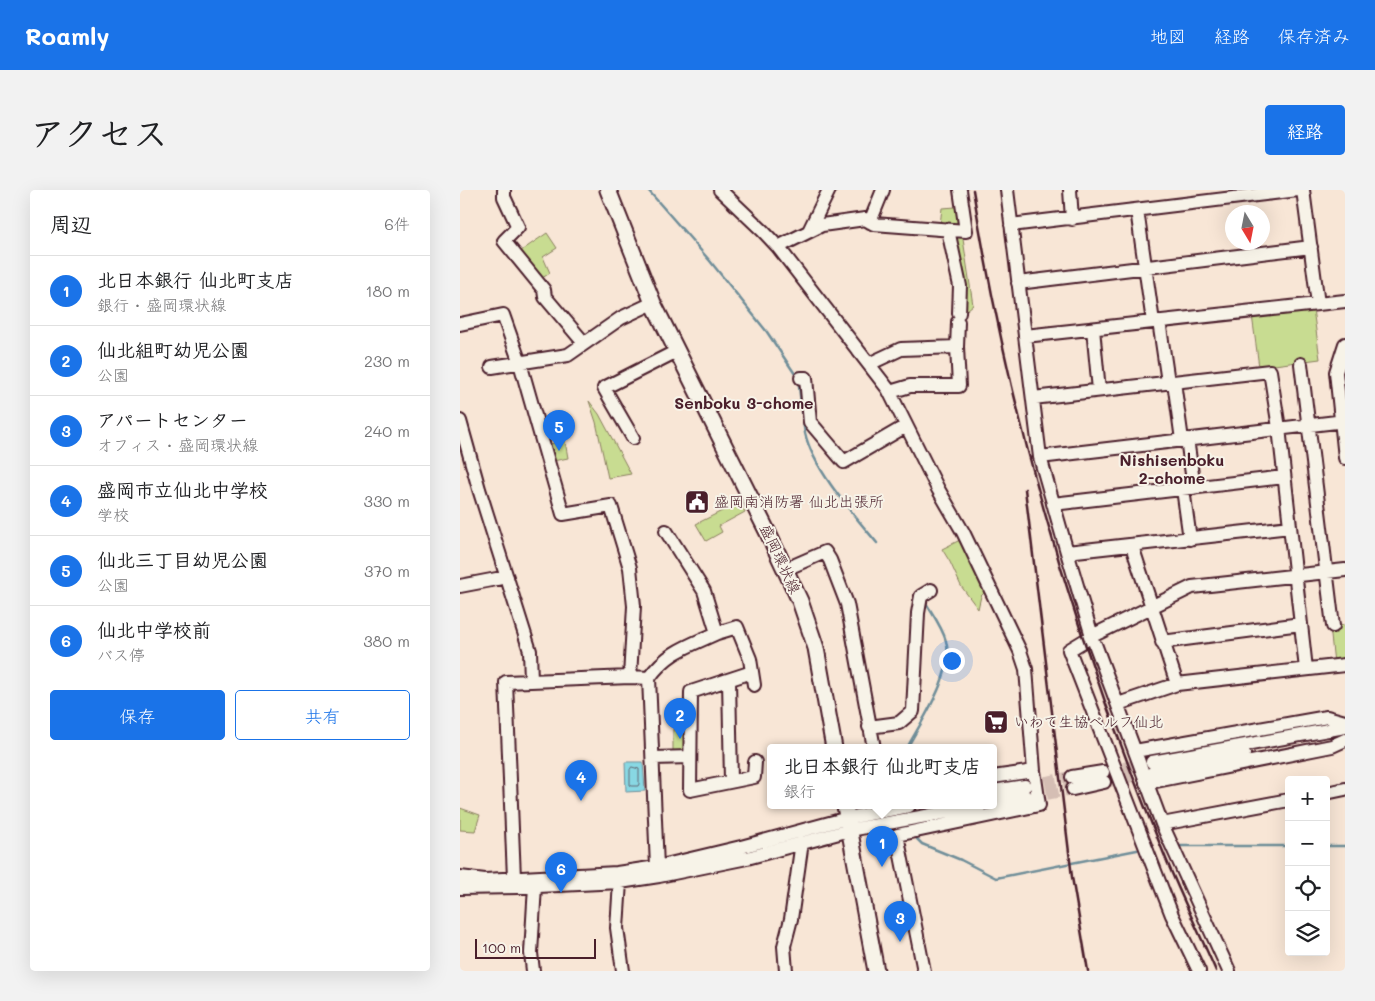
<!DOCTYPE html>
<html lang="ja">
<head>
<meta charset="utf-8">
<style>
  :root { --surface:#fff; --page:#f2f2f2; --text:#202124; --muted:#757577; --line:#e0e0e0; --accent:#1a73e8 }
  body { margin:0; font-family:Mali,"Klee One",sans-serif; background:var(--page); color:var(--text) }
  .controls { position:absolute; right:15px; bottom:15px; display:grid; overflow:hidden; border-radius:5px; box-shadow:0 5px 20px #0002 }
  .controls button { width:45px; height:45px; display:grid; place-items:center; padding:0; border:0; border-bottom:1px solid var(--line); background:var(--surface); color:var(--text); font:25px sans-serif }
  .compass { position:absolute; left:765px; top:15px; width:45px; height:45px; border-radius:50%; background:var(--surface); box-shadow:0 5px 20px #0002; rotate:170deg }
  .scale { position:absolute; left:15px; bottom:12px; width:121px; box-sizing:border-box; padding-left:5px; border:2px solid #4a1f2b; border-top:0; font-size:14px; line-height:18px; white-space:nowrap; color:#4a1f2b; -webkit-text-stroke:4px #f7f3e8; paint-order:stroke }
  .you { position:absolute; left:491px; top:470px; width:18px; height:18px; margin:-12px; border:4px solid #fff; border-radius:50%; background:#1a73e8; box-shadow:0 0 0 8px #1a73e833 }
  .badge { display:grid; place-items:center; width:32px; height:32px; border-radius:50%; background:var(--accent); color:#fff; font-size:16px; font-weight:700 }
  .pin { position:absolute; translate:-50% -41px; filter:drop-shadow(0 1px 2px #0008) }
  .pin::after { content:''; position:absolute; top:26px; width:18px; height:15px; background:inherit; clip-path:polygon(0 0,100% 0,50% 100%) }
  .popup { position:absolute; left:307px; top:554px; width:230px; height:65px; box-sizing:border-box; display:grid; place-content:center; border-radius:5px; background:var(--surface); filter:drop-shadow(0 1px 4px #0005); font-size:16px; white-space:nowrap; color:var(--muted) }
  .popup b { font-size:19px; color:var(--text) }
  .popup::after { content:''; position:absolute; left:50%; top:100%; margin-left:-10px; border:10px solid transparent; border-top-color:var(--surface) }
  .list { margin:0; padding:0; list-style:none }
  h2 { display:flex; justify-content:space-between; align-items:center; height:65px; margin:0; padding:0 20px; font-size:21px }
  h2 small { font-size:16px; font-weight:400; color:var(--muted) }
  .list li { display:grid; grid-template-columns:32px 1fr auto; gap:15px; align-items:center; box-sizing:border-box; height:70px; padding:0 20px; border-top:1px solid var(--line) }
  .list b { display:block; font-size:19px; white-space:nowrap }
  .list p { margin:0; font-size:16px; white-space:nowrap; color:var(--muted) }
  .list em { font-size:16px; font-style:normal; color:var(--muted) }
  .actions { display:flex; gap:10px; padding:15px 20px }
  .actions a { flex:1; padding:11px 0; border:1px solid var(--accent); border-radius:5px; text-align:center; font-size:18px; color:var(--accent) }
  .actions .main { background:var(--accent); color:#fff }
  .icon { flex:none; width:28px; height:28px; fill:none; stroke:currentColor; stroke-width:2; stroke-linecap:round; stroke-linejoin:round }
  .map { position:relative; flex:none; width:885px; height:781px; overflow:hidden; border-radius:5px }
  header { display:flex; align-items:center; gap:30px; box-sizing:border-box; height:70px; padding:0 25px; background:var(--accent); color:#fff }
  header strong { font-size:24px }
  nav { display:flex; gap:28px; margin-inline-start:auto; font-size:18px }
  .intro { display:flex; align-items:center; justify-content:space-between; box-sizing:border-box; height:120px; padding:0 30px }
  h1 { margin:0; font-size:35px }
  .button { padding:12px 22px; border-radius:5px; background:var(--accent); color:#fff; font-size:18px; font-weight:700 }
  main { display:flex; gap:30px; padding:0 30px }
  aside { flex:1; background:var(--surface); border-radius:5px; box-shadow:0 5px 20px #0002 }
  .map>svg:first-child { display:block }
</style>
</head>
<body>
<header>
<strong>Roamly</strong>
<nav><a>地図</a><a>経路</a><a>保存済み</a></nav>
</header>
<div class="intro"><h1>アクセス</h1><a class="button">経路</a></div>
<main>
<aside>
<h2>周辺<small>6件</small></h2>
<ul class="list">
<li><span class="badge">1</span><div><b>北日本銀行 仙北町支店</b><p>銀行 · 盛岡環状線</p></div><em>180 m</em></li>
<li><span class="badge">2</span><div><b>仙北組町幼児公園</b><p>公園</p></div><em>230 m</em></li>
<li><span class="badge">3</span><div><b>アパートセンター</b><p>オフィス · 盛岡環状線</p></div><em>240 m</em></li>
<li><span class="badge">4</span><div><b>盛岡市立仙北中学校</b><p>学校</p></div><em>330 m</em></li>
<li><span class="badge">5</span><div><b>仙北三丁目幼児公園</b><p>公園</p></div><em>370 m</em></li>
<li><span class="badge">6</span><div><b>仙北中学校前</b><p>バス停</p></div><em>380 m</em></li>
</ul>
<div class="actions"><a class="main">保存</a><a>共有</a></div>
</aside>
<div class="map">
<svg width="885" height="781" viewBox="0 0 885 781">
  <rect width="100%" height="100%" fill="#f8e6d6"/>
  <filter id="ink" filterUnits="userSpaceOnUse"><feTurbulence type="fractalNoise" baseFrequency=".02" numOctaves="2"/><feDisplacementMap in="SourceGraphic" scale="10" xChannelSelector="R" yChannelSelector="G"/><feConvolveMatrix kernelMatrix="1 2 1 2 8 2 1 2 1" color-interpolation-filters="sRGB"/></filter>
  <g filter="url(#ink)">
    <path fill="#c8dc91" stroke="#897e5e" d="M496 17 498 36 480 35 482 18Z
      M87 43 97 58 83 67 90 83 79 90 58 63Z
      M494 45 500 46 503 49 513 115 502 124Z
      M853 119 860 169 799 177 792 125Z
      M129 211 139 224 171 284 148 288 136 232Z
      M105 251 108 268 93 271 89 254Z
      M280 312 285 322 259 336 262 342 246 351 236 334Z
      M500 350 526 401 521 406 518 419 501 396 490 372 482 359Z
      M885 435V471L874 473 870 437Z
      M213 539H227L224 562H213Z
      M0 618 20 625 15 641 0 640Z"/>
    <path fill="#88d8e3" stroke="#6f8e99" d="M165 572H183L185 601 166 602Z"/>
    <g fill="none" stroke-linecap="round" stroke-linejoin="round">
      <path stroke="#636975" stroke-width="1" d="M172 577 179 579V594L178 596H172L170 595V580Z"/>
      <path stroke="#6f8e99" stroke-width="2.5" d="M188 0 250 71 307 142 335 184
        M339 196C341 212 342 228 345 243 353 279 393 324 417 353
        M447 558C462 530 495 483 486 451 482 437 473 425 466 413
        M457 649 462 654 501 670 536 688 677 660
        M721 656H829
        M866 656H885"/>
      <path stroke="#d5beb4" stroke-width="12" stroke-dasharray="12 6" stroke-linecap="butt" d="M646 581 690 573
        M644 592 693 582
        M567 596 612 587
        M569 607 613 599"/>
      <defs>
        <path id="minor" d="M44 0V7L58 37 44 51 84 100 85 107 124 153
          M260 0 303 41 318 57 428 199 478 299 503 342 560 461 566 479 574 581 579 615 437 645 464 781
          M547 0 580 267 607 362 632 446 702 634 769 781
          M610 0 612 29
          M843 0 858 114
          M677 20 693 132
          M410 32 423 0
          M551 35 838 0
          M488 40 500 96 499 123
          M349 41 369 0
          M318 57 362 35 405 29 414 34 506 41 500 0
          M558 93 851 57
          M699 131 708 192
          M0 134 43 125 60 173 103 324 151 316 170 378 174 416 170 487
          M633 139 639 200
          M565 146 885 111
          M885 154 876 182 885 268
          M409 174 441 159 497 157
          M841 174 873 436
          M32 177 108 165 161 128 193 113
          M341 188H346L350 232 384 272 446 236
          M714 192 722 250
          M430 202 450 196H499L497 157 498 132
          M573 208 810 181 819 238 846 479
          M0 231 19 299 70 461 71 490
          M173 248 144 198 217 161
          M727 249 734 298
          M580 267 885 231
          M723 299 730 349
          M593 314 824 287
          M672 356 717 494
          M607 362 830 337
          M326 379 365 362 370 370 387 414 414 558
          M0 396 47 387
          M257 443 277 437 290 469 294 495
          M702 452 841 434
          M292 482 231 502 230 600 294 587 295 572
          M269 490 271 591
          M658 514 717 494 885 475
          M409 537 439 533 453 521 458 423 461 406 471 400
          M675 561 867 527 885 532
          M193 568 230 567
          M692 572 885 537
          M693 582 784 564
          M533 587 574 581
          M612 587 643 582
          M686 593 872 556 885 550
          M613 599 644 592
          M533 601 565 596
          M866 603 885 599
          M533 613 567 607
          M702 634 829 610
          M197 677 189 488C208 461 229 456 257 443L244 401 206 341
          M0 687 25 690 157 683 197 677 281 657 388 628 449 616
          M54 688 46 492 170 487 189 488
          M160 692 157 738 163 781
          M0 698 58 697 160 692 199 686 287 668 390 640 520 616
          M73 781 71 763 75 696
          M326 781 324 756 331 729 342 652
          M739 781 712 725 609 460 632 446 732 397 885 380"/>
        <path id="major" d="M148 0 193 113 308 343 340 411 356 458 374 558
          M385 616 416 781"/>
      </defs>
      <use href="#minor" stroke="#4a1f2b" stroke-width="16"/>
      <use href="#major" stroke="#4a1f2b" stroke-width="19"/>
      <use href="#minor" stroke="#f7f3e8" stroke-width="12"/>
      <use href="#major" stroke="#f7f3e8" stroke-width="15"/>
      <path stroke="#4a1f2b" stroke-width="2.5" d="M513 0C550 228 615 451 704 664 720 704 739 742 756 781
        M565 299 612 687 628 781"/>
    </g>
  </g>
  <defs>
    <symbol id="civic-square" viewBox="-11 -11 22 22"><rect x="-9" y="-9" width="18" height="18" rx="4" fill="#4a1f2b" stroke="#f7f3e8"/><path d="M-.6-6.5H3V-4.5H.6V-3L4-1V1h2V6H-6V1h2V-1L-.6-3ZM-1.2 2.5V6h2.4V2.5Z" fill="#fff"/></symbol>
    <symbol id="supermarket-square" viewBox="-11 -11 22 22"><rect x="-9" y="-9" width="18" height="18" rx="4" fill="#4a1f2b" stroke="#f7f3e8"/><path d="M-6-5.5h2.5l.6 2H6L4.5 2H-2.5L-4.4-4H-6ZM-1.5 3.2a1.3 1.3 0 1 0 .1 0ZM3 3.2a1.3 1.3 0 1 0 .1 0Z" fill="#fff"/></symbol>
  </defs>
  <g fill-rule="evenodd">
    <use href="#civic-square" x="223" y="298" width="28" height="28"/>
    <use href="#supermarket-square" x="522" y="518" width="28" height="28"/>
  </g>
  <g text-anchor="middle" stroke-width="4" stroke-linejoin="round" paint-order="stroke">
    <g font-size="15" fill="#4a1f2b" stroke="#f7f3e8" text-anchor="start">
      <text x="254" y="317">盛岡南消防署 仙北出張所</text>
      <text x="554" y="537">いわて生協ベルフ仙北</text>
    </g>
    <g font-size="15" fill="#4a1f2b" stroke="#f7f3e8">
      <text transform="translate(320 369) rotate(65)" y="5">盛岡環状線</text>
    </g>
    <g font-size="16" font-weight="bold" fill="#4a1f2b" stroke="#f7f3e8">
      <text x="284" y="219">Senboku 3-chome</text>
      <text x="712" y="276">Nishisenboku<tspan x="712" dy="18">2-chome</tspan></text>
    </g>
  </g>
</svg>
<div class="controls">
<button>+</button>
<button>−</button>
<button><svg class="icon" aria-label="locate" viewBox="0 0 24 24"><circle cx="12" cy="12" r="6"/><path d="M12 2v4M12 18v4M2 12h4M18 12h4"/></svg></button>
<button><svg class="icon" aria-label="layers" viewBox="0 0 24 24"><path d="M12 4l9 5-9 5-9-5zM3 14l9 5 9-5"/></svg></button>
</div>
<svg class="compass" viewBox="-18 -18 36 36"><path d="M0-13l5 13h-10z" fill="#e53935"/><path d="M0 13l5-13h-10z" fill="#757577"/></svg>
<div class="scale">100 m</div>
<div class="you"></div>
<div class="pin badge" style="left:422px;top:677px">1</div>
<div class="popup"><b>北日本銀行 仙北町支店</b>銀行</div>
<div class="pin badge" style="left:220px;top:549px">2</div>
<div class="pin badge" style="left:440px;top:752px">3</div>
<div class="pin badge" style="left:121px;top:611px">4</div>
<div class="pin badge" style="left:99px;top:261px">5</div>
<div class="pin badge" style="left:101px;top:703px">6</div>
</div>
</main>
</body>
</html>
